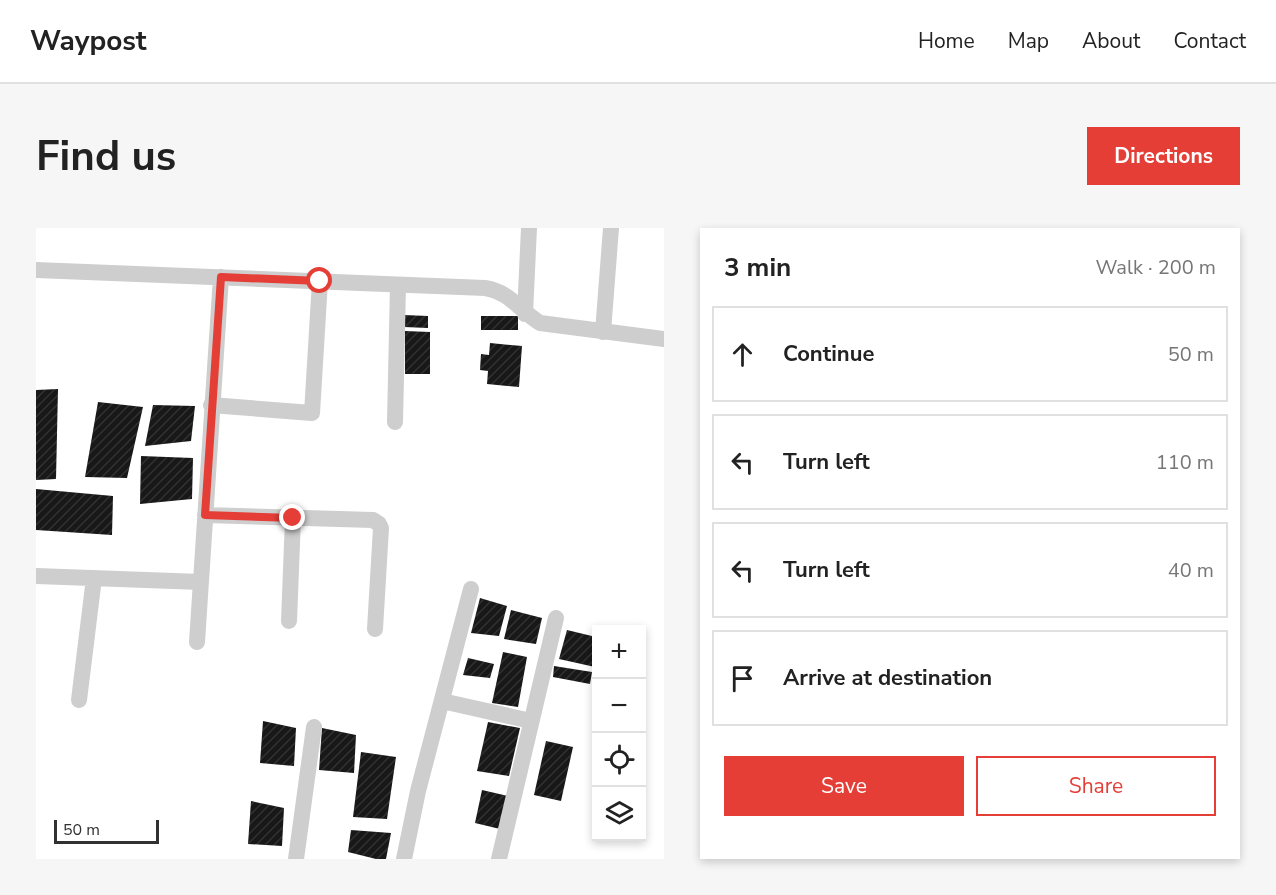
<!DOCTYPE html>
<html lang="en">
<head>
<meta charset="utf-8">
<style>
  :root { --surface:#fff; --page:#f6f6f6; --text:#222; --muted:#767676; --line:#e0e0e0; --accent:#e43e37 }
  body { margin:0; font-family:"Nunito Sans",sans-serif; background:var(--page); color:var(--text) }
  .controls { position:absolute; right:18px; bottom:18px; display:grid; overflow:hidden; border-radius:0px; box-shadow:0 3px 9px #0003 }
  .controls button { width:54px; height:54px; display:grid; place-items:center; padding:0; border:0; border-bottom:2px solid var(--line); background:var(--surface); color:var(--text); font:30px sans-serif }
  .scale { position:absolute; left:18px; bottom:15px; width:105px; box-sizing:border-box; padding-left:6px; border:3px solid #313131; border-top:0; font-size:16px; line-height:21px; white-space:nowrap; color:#313131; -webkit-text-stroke:4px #fff; paint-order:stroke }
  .stop { position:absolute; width:18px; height:18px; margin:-14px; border:4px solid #e43e37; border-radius:50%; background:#fff }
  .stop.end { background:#e43e37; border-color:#fff; box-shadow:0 2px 6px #0008 }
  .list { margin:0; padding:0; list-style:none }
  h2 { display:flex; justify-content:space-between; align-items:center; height:78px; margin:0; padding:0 24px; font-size:26px }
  h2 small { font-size:20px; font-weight:400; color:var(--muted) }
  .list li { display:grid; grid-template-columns:39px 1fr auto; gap:18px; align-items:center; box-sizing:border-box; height:96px; margin:0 12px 12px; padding:0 12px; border:2px solid var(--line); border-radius:0px }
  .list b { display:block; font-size:22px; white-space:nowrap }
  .list em { font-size:20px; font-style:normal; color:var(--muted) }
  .actions { display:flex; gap:12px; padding:18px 24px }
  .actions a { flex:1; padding:14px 0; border:2px solid var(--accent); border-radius:0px; text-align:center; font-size:21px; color:var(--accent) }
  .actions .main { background:var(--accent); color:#fff }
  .icon { flex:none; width:33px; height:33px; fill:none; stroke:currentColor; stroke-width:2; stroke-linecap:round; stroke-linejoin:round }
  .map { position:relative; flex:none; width:628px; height:631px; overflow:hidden; border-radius:0px }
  header { display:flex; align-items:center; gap:36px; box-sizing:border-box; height:84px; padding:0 30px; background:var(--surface); border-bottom:2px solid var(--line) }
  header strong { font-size:28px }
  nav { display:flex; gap:33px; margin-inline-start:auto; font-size:21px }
  .intro { display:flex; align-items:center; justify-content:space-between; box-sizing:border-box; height:144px; padding:0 36px }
  h1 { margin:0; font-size:42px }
  .button { padding:15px 27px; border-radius:0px; background:var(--accent); color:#fff; font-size:21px; font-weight:700 }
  main { display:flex; gap:36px; padding:0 36px }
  aside { flex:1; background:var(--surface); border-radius:0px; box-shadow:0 3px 9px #0003 }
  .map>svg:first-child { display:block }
</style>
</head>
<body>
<header>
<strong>Waypost</strong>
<nav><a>Home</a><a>Map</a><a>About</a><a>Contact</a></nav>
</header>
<div class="intro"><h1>Find us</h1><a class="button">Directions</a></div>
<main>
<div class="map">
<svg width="628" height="631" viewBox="0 0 628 631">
  <defs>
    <pattern id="building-hatch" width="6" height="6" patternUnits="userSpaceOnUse" patternTransform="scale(1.5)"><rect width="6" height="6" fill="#181818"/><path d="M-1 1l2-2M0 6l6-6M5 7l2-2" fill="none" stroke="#313131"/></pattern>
  </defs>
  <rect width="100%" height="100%" fill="#fff"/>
  <path fill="url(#building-hatch)" d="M368 87 392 88V100L368 99Z
    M445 88H482V102H445Z
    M369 103 394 104V146H369Z
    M454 115 486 118 483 159 451 156 452 143 444 142 445 126 453 127Z
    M22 161 20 251 0 252V162Z
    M62 174 107 179 91 250 49 249Z
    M117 177 159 178 155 213 109 218Z
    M105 228 157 230 156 271 104 276Z
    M0 261 77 268 76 307 0 302Z
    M444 370 471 378 463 408 435 405Z
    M475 382 506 390 500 416 468 411Z
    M531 402 560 409 559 439 523 431Z
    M467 424 491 429 482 479 456 475Z
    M432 430 458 436 454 450 427 447Z
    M518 438 556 444 554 456 517 449Z
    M227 493 260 500 258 538 224 535Z
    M452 494 484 500 473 548 441 543Z
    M286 500 320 507 318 545 283 542Z
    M510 513 537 519 525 573 498 567Z
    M325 524 360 529 351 591 317 589Z
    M446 562 472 568 464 601 439 595Z
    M215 573 248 580 246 618 212 616Z
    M315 602 355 605 350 631H340L312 624Z"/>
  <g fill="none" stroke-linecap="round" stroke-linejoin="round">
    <path stroke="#cecece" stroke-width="16" d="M0 42 449 60C474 64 483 82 504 95L628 111
      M489 86 493 0
      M567 104 575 0
      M175 177 276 185 284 53
      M359 194 362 57
      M169 287 337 292 343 296 345 300 339 401
      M0 348 165 354
      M253 393 257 290
      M161 414 185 49
      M43 472 58 350
      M406 473 495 493
      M260 631 278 499
      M368 631 382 563 435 361
      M463 631 520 390"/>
  </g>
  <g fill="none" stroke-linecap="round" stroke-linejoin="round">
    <path stroke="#e43e37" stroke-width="8" d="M257 290 169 287 185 49 284 53"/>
  </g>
</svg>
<div class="controls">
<button>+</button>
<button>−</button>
<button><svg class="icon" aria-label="locate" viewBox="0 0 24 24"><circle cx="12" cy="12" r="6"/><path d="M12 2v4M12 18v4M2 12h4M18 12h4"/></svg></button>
<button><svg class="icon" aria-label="layers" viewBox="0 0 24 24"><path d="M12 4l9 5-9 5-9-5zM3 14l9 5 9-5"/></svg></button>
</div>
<div class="scale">50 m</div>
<div class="stop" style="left:284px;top:53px"></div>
<div class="stop end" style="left:257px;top:290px"></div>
</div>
<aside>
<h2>3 min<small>Walk · 200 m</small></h2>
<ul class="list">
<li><svg class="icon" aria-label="ahead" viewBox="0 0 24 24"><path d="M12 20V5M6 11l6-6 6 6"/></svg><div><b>Continue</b></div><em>50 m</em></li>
<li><svg class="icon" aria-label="left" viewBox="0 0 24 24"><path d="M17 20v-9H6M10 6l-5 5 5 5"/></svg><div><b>Turn left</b></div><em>110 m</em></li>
<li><svg class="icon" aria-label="left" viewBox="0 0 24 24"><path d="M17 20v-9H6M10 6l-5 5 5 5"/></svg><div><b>Turn left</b></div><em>40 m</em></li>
<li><svg class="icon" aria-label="arrive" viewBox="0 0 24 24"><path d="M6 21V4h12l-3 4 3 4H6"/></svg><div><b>Arrive at destination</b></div></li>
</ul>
<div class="actions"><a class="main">Save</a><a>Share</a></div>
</aside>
</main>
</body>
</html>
